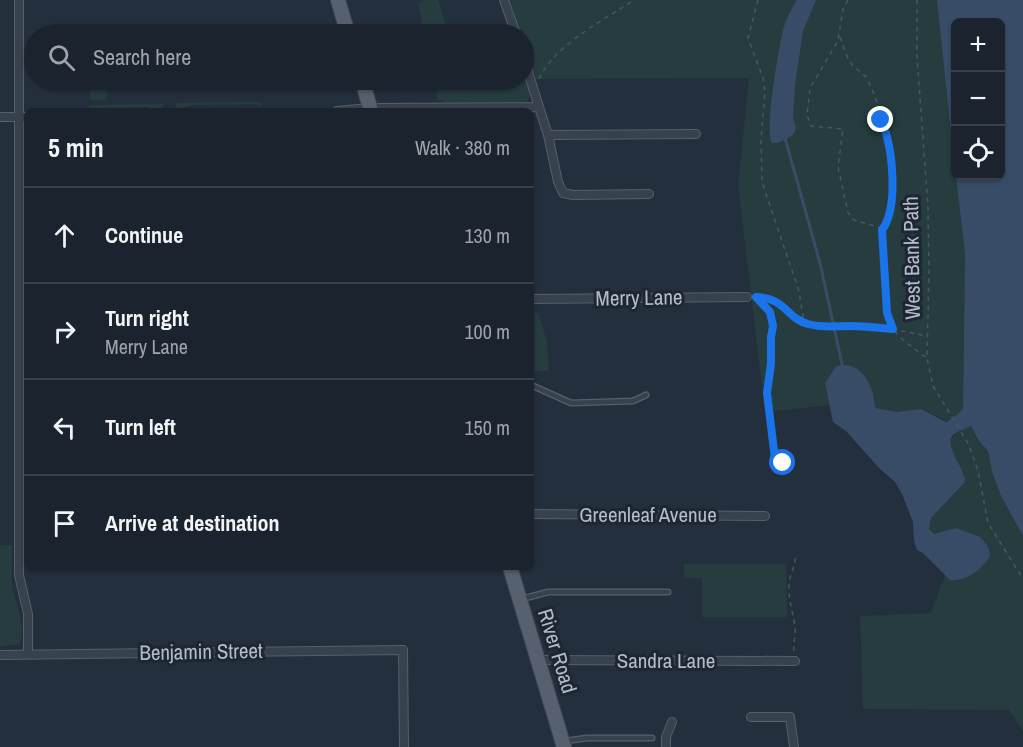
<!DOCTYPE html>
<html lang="en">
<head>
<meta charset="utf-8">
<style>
  :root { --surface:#1b232e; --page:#282f3a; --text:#f1f3f6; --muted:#a0a4aa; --line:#39404a }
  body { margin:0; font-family:"Archivo Narrow",sans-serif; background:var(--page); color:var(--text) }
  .controls { position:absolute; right:18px; top:18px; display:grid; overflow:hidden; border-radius:9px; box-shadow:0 2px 4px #0004 }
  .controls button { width:54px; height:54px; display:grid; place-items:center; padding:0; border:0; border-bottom:2px solid var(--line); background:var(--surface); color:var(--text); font:30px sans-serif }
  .stop { position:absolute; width:18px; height:18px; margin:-14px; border:4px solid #1a73e8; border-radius:50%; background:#fff }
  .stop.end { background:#1a73e8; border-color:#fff; box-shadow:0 2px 6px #0008 }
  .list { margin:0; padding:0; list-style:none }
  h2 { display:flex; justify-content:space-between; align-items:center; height:78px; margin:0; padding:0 24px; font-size:26px }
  h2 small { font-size:20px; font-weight:400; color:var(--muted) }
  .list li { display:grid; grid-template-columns:39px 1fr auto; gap:18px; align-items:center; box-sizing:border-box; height:96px; padding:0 24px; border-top:2px solid var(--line) }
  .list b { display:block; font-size:22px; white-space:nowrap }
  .list p { margin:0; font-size:20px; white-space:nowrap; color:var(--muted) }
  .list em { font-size:20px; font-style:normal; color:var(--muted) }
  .icon { flex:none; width:33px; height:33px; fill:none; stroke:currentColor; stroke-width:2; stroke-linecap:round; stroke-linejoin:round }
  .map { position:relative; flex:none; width:1023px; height:747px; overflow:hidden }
  .search { position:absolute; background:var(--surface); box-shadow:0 2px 4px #0004; left:24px; top:24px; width:510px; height:66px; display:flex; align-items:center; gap:15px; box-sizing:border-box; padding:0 21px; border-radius:33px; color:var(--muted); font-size:22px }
  .panel { position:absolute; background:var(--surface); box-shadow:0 2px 4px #0004; left:24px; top:108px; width:510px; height:462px; border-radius:9px }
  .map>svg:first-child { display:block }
</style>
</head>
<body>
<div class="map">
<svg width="1023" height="747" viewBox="0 0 1023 747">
  <rect width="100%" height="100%" fill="#242f3e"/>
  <path fill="#263c3f" d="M425 0H438L449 34H424L418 3Z
    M510 0H937L965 254 963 408 958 414 945 422 943 419 921 409 896 412 876 408 869 386 836 366 825 383 830 405 765 412 738 185 749 78 536 79 524 43V34H521Z
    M524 76H527L532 94 526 103H444L443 100H437V80H524Z
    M90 80H107V97L105 100H90Z
    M260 102 261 107 256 104 193 105 178 109 174 103Z
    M164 104 161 109H152L147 107 102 108 95 111 89 108V105Z
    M531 313H538L547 341 549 371H531Z
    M971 426 979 441 988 451 992 472 1001 496 1023 536V731L1009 710 863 709 860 616 931 613 945 575 950 580 948 530 933 534 929 529 931 518 965 482 949 445C952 432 961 432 971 426Z
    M0 545H12C12 558 11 571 12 583 14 603 28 625 19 644L0 647Z
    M684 564H786L787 617H702V578H684Z"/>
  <path fill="#394c67" d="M797 0H816L803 31 795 85 793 117 796 128 793 135 778 143H772C764 130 779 48 783 30 786 19 791 9 797 0Z
    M937 0H1023V536L1001 496 992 472 988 451 979 441 971 426C966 429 958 431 954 434 942 444 965 468 965 482L931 518 929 529 934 534 956 528 980 537 988 546 990 556C981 570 968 581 950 580L923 553 917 550 914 540 913 522 902 494 895 482 879 468 846 431 833 422 825 383 836 366C856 361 868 376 873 394 874 400 874 403 876 408L896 412 921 409 946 422 958 414 963 408 965 254 956 176H1000V22H956L955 171Z"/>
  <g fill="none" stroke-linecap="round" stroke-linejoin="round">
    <path stroke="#394c67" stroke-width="3" d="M785 138 820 263 842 364"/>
    <defs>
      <path id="service" d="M531 385 571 403 633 401 646 395
        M522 599 548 592H668
        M565 741 587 738H652"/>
      <path id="minor" d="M19 0V575L28 614V655
        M504 0 516 34
        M524 59 539 107
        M337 111 370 108 539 107 548 135 696 134
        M0 117H27
        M548 135 558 182 563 193 573 195 649 194
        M531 299 747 297
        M531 514 765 516
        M0 655 403 650 404 747
        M538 660 795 661
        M751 717H790L794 747
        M666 747V737L672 722"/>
      <path id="primary" d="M338 0 348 34
        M362 80 371 111
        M510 567 564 747"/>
    </defs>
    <use href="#service" stroke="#565f6c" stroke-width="7"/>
    <use href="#minor" stroke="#565f6c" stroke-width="10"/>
    <use href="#primary" stroke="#414a57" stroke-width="16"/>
    <path stroke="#44595c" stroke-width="1.5" stroke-dasharray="4.5 4.5" stroke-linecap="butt" d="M758 0 748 38 763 78 765 92 761 140 762 182 799 291 804 323
      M848 0 843 9 838 41 810 88 807 115 811 126 843 129 838 167 848 213 854 220 878 227 882 230 888 319C895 337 912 347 927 358
      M917 0V57L928 207 929 271 927 358 933 386 969 445 978 471 988 523 1023 579
      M840 37C843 45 846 56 851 63 855 69 863 72 867 79 885 112 905 198 882 230
      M539 79C554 45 604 20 634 0
      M756 297C786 298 790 323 817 326 832 328 848 325 863 326 885 327 906 332 927 336
      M756 297 770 312 773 325 771 337V363L767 393 775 459 783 463
      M794 651C793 643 796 635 795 627 793 612 788 599 789 584 790 573 796 566 795 556"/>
    <use href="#service" stroke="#38414e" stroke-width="4.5"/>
    <use href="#minor" stroke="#38414e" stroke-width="8"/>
    <use href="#primary" stroke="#56606e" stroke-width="14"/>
  </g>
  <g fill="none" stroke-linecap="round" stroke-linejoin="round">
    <path stroke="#1a73e8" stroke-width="8" d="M783 463 775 459 767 393 771 363V337L773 326 770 312 756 297C786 298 786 318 808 324 822 328 836 326 851 326 865 326 879 328 893 329L887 313 882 230C899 207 893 146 881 120"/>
  </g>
  <g text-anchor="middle" stroke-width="6" stroke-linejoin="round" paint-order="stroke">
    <g font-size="21" fill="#b4bcc9" stroke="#1d2633">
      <text transform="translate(912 258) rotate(-91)" y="7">West Bank Path</text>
      <text transform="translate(639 298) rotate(-1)" y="7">Merry Lane</text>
      <text x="648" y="522">Greenleaf Avenue</text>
      <text transform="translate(557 651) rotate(73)" y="7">River Road</text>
      <text transform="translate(201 652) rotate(-1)" y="7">Benjamin Street</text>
      <text x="666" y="668">Sandra Lane</text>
    </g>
  </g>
</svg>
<div class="controls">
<button>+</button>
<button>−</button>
<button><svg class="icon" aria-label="locate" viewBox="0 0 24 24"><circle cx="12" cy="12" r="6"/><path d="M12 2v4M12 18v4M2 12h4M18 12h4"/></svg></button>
</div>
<div class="stop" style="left:783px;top:463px"></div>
<div class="stop end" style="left:881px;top:120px"></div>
<div class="search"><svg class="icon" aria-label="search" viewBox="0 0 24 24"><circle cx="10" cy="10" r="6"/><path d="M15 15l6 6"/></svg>Search here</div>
<section class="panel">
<h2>5 min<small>Walk · 380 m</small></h2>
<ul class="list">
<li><svg class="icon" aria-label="ahead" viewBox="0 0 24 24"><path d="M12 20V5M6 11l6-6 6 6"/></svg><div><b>Continue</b></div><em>130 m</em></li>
<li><svg class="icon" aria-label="right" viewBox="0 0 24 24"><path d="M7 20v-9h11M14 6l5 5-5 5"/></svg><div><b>Turn right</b><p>Merry Lane</p></div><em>100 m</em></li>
<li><svg class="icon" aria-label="left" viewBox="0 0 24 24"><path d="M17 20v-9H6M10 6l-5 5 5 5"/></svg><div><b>Turn left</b></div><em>150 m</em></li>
<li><svg class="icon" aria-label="arrive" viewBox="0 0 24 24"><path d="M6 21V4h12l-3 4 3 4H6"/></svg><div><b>Arrive at destination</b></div></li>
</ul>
</section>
</div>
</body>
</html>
